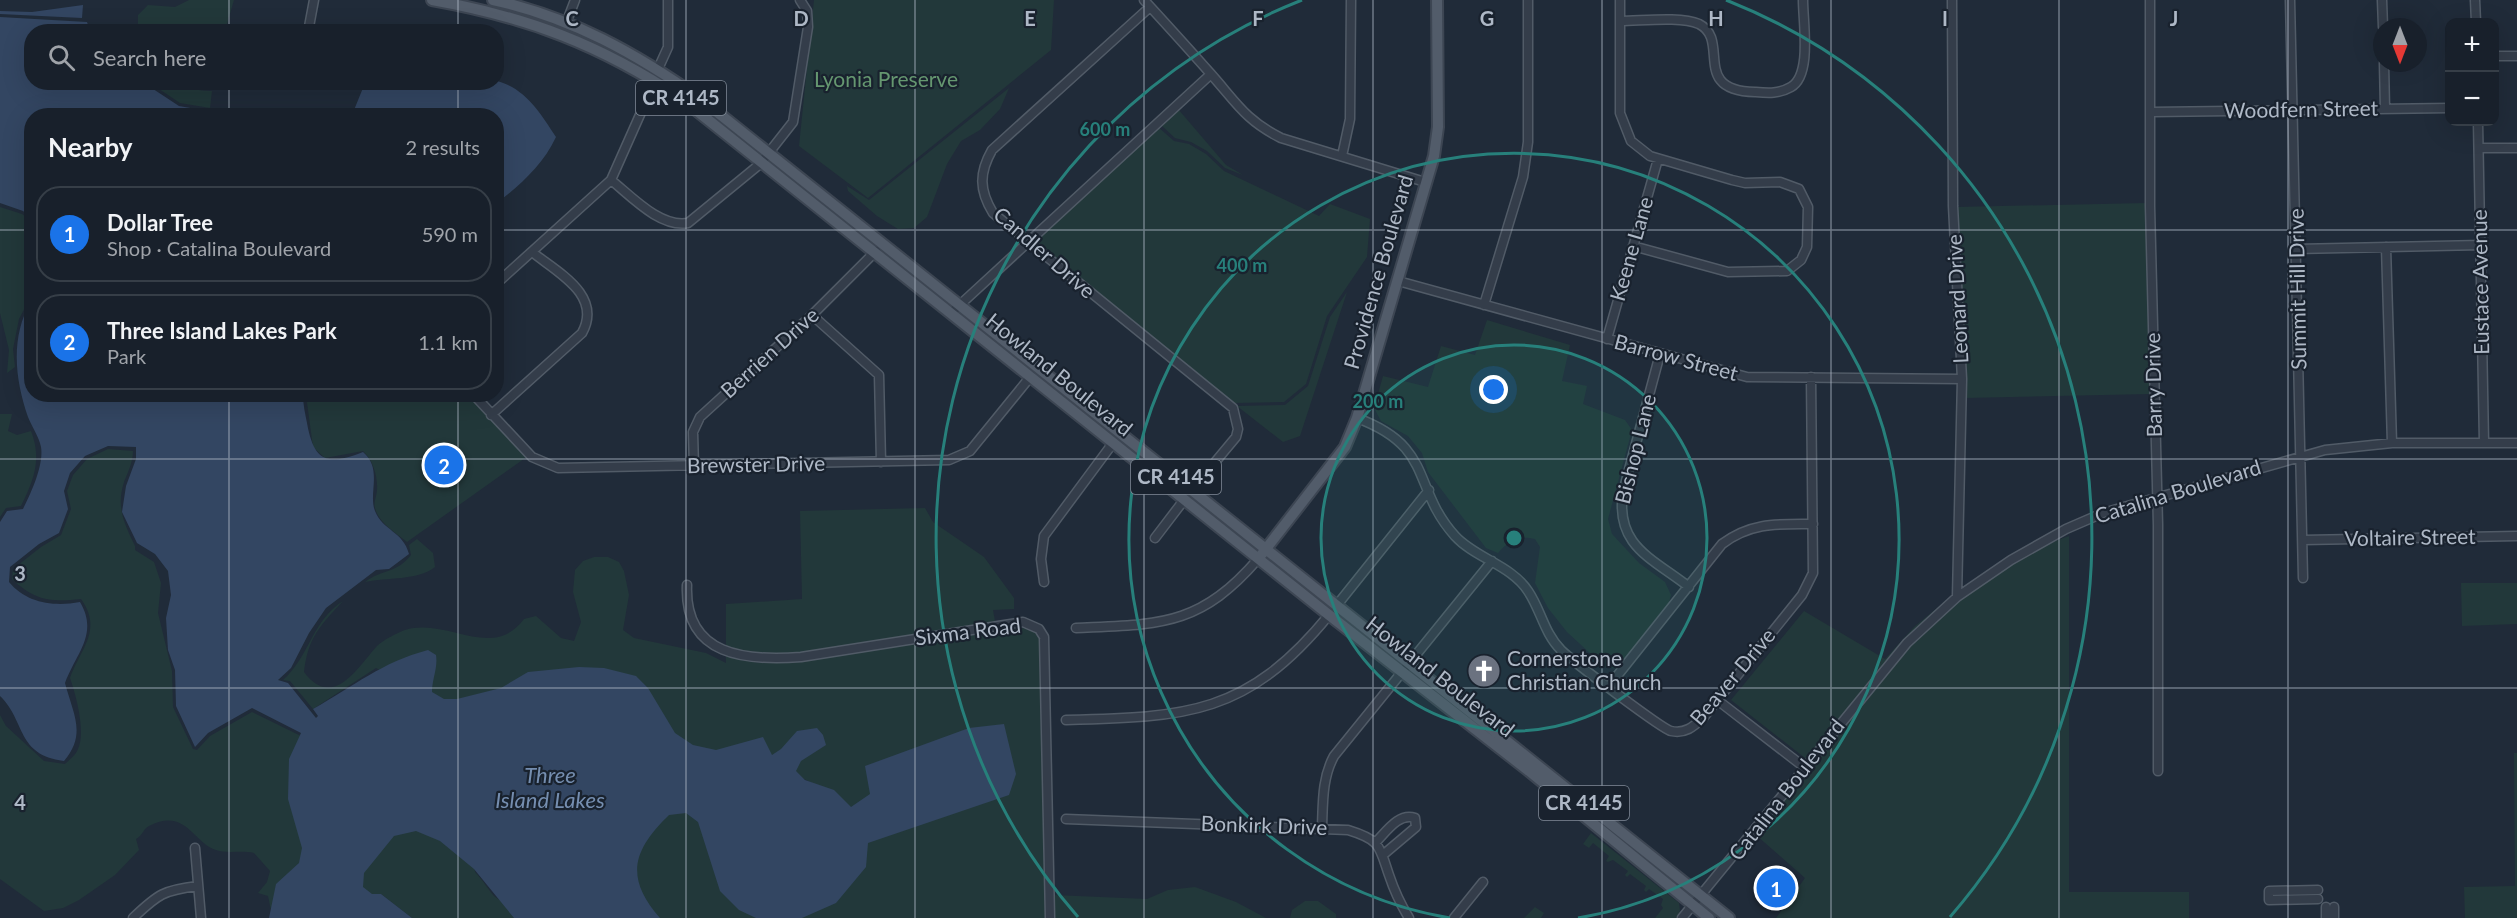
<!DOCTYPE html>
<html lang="en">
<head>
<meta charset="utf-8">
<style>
  :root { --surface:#18202b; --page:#252d37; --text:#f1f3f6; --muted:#9fa3a9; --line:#363e47; --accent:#1a73e8 }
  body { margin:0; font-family:Lato,sans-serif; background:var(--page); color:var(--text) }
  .controls { position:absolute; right:18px; top:18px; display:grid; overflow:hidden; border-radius:12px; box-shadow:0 6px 24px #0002 }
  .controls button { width:54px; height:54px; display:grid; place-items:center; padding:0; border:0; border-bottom:2px solid var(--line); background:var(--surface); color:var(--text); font:30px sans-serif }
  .compass { position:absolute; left:2373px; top:18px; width:54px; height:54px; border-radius:50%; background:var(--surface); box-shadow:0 6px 24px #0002; rotate:180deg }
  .you { position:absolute; left:1494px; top:390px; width:21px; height:21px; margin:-15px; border:4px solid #fff; border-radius:50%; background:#1a73e8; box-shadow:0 0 0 9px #1a73e833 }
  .badge { display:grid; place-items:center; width:39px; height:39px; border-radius:50%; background:var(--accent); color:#fff; font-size:20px; font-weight:700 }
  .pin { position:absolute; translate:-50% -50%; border:3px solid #fff; box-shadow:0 2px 6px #0006 }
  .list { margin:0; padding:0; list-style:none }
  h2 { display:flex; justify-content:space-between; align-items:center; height:78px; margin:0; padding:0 24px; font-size:26px }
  h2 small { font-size:20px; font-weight:400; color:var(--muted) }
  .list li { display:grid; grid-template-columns:39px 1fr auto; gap:18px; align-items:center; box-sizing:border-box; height:96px; margin:0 12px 12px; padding:0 12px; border:2px solid var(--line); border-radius:24px }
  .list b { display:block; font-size:22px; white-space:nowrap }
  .list p { margin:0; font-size:20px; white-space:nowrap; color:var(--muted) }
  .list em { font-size:20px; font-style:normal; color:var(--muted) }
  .icon { flex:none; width:33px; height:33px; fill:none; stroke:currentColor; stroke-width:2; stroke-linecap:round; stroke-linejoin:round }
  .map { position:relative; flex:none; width:2517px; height:918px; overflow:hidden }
  .search { position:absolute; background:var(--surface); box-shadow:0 6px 24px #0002; left:24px; top:24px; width:480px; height:66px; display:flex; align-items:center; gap:15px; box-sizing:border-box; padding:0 21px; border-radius:24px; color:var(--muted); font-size:22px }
  .panel { position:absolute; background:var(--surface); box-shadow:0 6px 24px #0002; left:24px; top:108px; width:480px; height:294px; border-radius:24px }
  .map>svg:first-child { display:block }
</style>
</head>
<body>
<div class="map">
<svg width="2517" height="918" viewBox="0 0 2517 918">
  <rect width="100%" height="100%" fill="#202b39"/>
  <path fill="#22383a" d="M189 0H234L225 31H144L138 26V15L148 5 175 7Z
    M814 0H1054L1051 50 868 198 799 146Z
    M150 83C172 82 190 91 212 91L210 108 180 103Z
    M1009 88 1000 109 980 130 961 141 947 164 927 217 914 228 898 229 877 216 848 191 847 186 869 200Z
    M1178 109 1226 165 1243 175 1225 168 1207 151 1191 142 1175 138 1161 125Z
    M1158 127 1174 141 1189 144 1206 154 1224 171 1319 216 1330 204 1370 219 1367 257 1327 316 1306 384 1284 402 1234 403 1038 246V237Z
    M2147 203 2151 394 1965 398 1956 207Z
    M0 207 22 214 32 221 31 296 19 319 13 349 15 367 7 373 9 350 0 313Z
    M1347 292 1300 436 1283 442 1237 406 1285 405 1308 386 1330 317Z
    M1487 320 1570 345 1562 381 1587 386 1583 404 1625 420 1632 430 1608 519 1612 534 1639 563 1665 582 1671 595 1667 609 1618 669 1605 667 1567 632 1548 608 1535 583 1540 547 1535 539C1517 535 1509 541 1498 553L1486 548 1428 472 1422 453 1408 436 1381 421 1374 408 1383 376 1428 387 1441 346 1475 355Z
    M306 395H470L528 456 407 542C396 533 379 523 375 508 373 502 377 496 377 490 378 477 373 460 363 451L325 458 313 447Z
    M0 414H12L8 431 17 435 31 431C42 459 34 480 21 506L6 508 0 517Z
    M108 449 133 451C133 462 128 472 124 482 116 507 124 523 135 546V550L154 562 161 583 158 613 172 671 173 707 193 749 197 750 210 736 252 712 301 736 317 841 272 915 268 896 258 893 267 882 270 871 254 853C242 850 227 854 216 850 194 844 186 807 149 826 143 829 143 835 136 839L139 850 115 875 79 900 63 908 44 911 0 879V715L6 726 44 761 65 764C69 760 76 755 78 749 86 732 76 695 70 678 81 648 103 630 81 599 51 602 35 601 12 579L13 569 41 547 61 535 71 509 67 491 73 475 87 459Z
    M925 508 933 522 984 557 1014 598V609L993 610 995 621C954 628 913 635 872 641 826 649 771 666 726 647V604L802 599 800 511Z
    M2069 536V892H2189V918H1776L1805 878 1756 835C1808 773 1853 705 1909 646 1934 619 1962 598 1992 577 2016 561 2041 545 2069 536Z
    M417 539 433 553 435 567C417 581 387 577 365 582 382 569 396 574 411 555L409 545Z
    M594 557H608L619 562 624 571 629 595 623 630 634 638 706 653 726 663V655C771 673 827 656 872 649 914 642 955 635 996 629L997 632C1013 630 1031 622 1041 638L1047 918H657L646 905 632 877 641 820 812 783 798 776 783 753 617 787 376 668 313 709 290 681 283 680C310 656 311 622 343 601 320 626 308 637 304 672 333 711 358 667 377 646 383 640 397 633 405 630 448 617 492 662 524 619L536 616 561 638 574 641 581 622 573 592 575 570 583 561Z
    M2461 583H2517V624L2462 626Z
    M1954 594 1904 641 1803 762 1805 758 1731 700 1804 611 1885 659 1914 627Z
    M2514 753H2517V918H2465L2464 887 2515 886Z
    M410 825 473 858 475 872C482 879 490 892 494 896 507 906 509 901 522 918H412L381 894 367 895 350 872 398 830Z
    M1591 833 1679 903 1680 911 1677 918H1655L1663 908 1661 905 1663 899 1649 889 1646 892 1644 890 1646 886 1630 874 1627 877 1625 875 1628 871 1613 860 1608 862 1606 861 1609 856 1593 843 1589 848 1583 844Z
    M1195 887 1236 902 1266 918H1053L1054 895 1147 899 1168 890Z
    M1305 901H1318L1336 914V918H1290L1292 910Z
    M1535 907 1544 913 1541 918H1524Z"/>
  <path fill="#334662" d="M83 5 82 18 0 14V11L32 12Z
    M0 17 87 22 90 31 32 32V82L144 83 179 106 230 115 32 116 31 217 23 211 0 203Z
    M497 81C526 89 540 113 556 137 543 165 520 185 497 203L496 116 352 115 365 83Z
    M31 301 32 394 303 395C303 404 305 413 307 423 314 462 327 466 363 452 383 469 368 493 375 511 383 531 403 531 409 554L389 569 376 570 326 608 309 633 291 668 278 680 288 683 316 718 318 716 313 709C354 686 382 662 428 650L436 655C438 668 432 679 432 692L444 699H457L501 688 528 672 579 667 604 668 636 676 648 688 675 733 693 745 716 750 763 737 772 755 781 749 797 731 817 728 823 735 826 745 801 761 796 771 805 780 834 790 851 807 870 794 865 766 969 728 1004 724 1016 774 1009 795 868 843 866 867 836 903 802 918H756L739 910 720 891 698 822 686 813 669 815C632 851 625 878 660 918H514L474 869 440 841 416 831 394 836 364 873 363 887 372 894H381L412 918H269L276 884 299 863 302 848 288 799 289 759 301 733 252 708 208 733 195 747 176 706 175 670 168 650 166 618 171 595 168 571 155 554 137 543 122 512 126 486 136 459V447L108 446 85 456 70 473 64 491 68 509 59 533 39 544 10 567 9 582C26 603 54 607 80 602 99 634 76 653 65 683 73 714 87 734 64 761 16 755 26 721 0 696V522L7 511 23 509C31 493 44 465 41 447 39 437 32 427 28 417 15 379 10 338 31 301Z"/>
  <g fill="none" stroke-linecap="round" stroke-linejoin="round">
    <defs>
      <path id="minor" d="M1144 0C1166 24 1188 48 1210 73 1236 102 1245 120 1281 138L1425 182
        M1620 0V113L1631 141 1650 156 1732 180 1745 183 1780 182 1799 189 1808 207 1807 247 1801 260 1787 271 1728 272 1633 246
        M1952 0 1953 206 1962 379 1957 597
        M2150 0V206L2158 525V771
        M2290 0 2303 578
        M2382 0 2383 27
        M2475 0 2476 22
        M1150 7 992 150C979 173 979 190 993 213L1233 408 1238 429 1236 437 1191 491
        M567 21 575 0
        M1621 21C1641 21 1681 16 1699 24 1731 40 1690 91 1755 92 1768 93 1779 94 1791 87 1812 75 1803 23 1803 0
        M308 32 314 0
        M2494 56H2517
        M2384 63 2385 109
        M658 69 668 47V0
        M2152 112 2450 108
        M2478 122 2484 443
        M2479 148H2517
        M1342 156 1350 119 1351 0
        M611 180C631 196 660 228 688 223L760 164 793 122 808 27 807 11 800 0
        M2386 247 2392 443
        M2296 249 2481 245
        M1398 281 1747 377 1962 379
        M496 284 611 180 655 81
        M1484 305 1523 177 1528 142V0
        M951 313 1211 74
        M812 315 879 375 881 462
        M1607 339 1658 159
        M1660 354 1623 492C1615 546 1652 558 1689 587
        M473 394 532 457 558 468 949 460 970 451 1031 376
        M491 415 582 333C603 295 557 272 532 252
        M1357 418C1435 447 1411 487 1455 536 1475 558 1511 565 1528 591 1541 610 1544 633 1561 650 1571 660 1662 729 1671 731 1685 734 1693 727 1703 718L1802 595 1813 573 1811 377
        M694 467 693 432 700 417 812 315 876 251
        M1155 538 1184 500
        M2303 540 2517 536
        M1044 582 1041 559 1044 536 1113 443
        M687 585C684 657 747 661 801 657L1023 622 1039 629 1044 637 1050 918
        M1337 605 1429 490
        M1076 628C1160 624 1199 627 1258 559
        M1609 686 1722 544C1751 522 1778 524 1813 524
        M1716 699 1804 767
        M1066 720C1187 717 1247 715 1329 615
        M1066 819 1348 830C1381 840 1379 846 1389 875 1394 890 1401 905 1409 918
        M1322 827C1323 802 1322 778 1334 756L1492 561
        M1375 843C1386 832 1399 812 1415 818L1416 827 1384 854
        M195 848 201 918
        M2318 899 2269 900V891L2318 890
        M2326 907V918
        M2334 907V918
        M133 918C158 894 164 890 198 886
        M1454 918 1483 882
        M1682 918 1907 643 1957 597 2011 560 2066 529 2103 513 2325 450 2392 443H2517"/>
      <path id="major" d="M432 0C528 17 601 45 682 99L1329 615 1529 771 1709 918
        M493 0C571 17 637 54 702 100L1729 918
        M1262 554 1345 447 1357 418 1434 156 1438 127 1437 0"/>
    </defs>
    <use href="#minor" stroke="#515b67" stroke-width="11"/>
    <use href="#major" stroke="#3d4653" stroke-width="14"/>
    <use href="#minor" stroke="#343d4a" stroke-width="8"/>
    <use href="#major" stroke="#525c6a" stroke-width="10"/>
  </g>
  <path fill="none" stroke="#aeb8c6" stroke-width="1.5" stroke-opacity="0.55" d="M229 0V32M458 0V32M686 0V918M915 0V918M1144 0V918M1373 0V918M1602 0V918M1831 0V918M2059 0V918M2288 0V918M229 82V116M458 82V116M0 230H32M496 230H2517M229 394V918M458 394V918M0 459H2517M0 688H2517"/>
  <circle cx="1514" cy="538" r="193" fill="#27807b" fill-opacity=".12"/>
  <g fill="none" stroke="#27807b" stroke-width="3">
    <circle cx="1514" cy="538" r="193"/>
    <path d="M1450 918A385 385 0 1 1 1578 918"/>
    <path d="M1078 917A578 578 0 0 1 1302 0M1726 0A578 578 0 0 1 1950 917"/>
  </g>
  <defs>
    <symbol id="church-disc" viewBox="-11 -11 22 22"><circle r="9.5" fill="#6b7280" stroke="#19222e"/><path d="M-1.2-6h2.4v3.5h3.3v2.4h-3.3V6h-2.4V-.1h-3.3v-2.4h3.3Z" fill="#fff"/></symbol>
  </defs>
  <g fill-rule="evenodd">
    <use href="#church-disc" x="1465" y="652" width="38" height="38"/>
  </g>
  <g text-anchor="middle" stroke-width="4.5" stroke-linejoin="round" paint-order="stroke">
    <g fill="#19222e" stroke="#818b98" stroke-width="1.5">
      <rect x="636" y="81" width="90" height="34" rx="4.5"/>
      <rect x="1131" y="460" width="90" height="34" rx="4.5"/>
      <rect x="1539" y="786" width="90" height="34" rx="4.5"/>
    </g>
    <g font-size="20" font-weight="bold" fill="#aeb8c6">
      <text x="681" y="105">CR 4145</text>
      <text x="1176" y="484">CR 4145</text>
      <text x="1584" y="810">CR 4145</text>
    </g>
    <g font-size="21" fill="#659770" stroke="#19222e">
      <text x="886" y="87">Lyonia Preserve</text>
    </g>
    <g font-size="21" fill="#aeb8c6" stroke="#19222e">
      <text transform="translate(2301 110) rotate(-1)" y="7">Woodfern Street</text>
      <text transform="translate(1632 249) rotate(-74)" y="7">Keene Lane</text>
      <text transform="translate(1044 253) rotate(41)" y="7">Candler Drive</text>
      <text transform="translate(1379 272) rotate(-74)" y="7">Providence Boulevard</text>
      <text transform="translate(2481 282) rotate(-91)" y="7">Eustace Avenue</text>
      <text transform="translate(2298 289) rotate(-91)" y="7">Summit Hill Drive</text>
      <text transform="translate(1958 299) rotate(-93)" y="7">Leonard Drive</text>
      <text transform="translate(770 353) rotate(-42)" y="7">Berrien Drive</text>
      <text transform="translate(1676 358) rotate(15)" y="7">Barrow Street</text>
      <text transform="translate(1059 375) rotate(39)" y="7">Howland Boulevard</text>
      <text transform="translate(2154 385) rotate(-91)" y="7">Barry Drive</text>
      <text transform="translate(1636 449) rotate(-76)" y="7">Bishop Lane</text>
      <text transform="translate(756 465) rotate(-1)" y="7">Brewster Drive</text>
      <text transform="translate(2178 492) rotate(-17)" y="7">Catalina Boulevard</text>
      <text transform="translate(2410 538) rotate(-1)" y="7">Voltaire Street</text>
      <text transform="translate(968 632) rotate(-7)" y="7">Sixma Road</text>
      <text transform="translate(1440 677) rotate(38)" y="7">Howland Boulevard</text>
      <text transform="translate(1733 677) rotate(-50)" y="7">Beaver Drive</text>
      <text transform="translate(1787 790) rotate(-52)" y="7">Catalina Boulevard</text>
      <text transform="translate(1264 826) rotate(2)" y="7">Bonkirk Drive</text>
    </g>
    <g font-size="21" fill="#aeb8c6" stroke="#19222e" text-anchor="start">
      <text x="1507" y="666">Cornerstone<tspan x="1507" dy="24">Christian Church</tspan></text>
    </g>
    <g font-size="22" font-style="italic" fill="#758eb0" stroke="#19222e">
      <text x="550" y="783">Three<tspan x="550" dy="25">Island Lakes</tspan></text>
    </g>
  </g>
  <g font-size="20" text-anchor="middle" font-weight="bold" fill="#aeb8c6" stroke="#19222e" stroke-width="4.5" stroke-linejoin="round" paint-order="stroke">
    <text x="572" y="26">C</text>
    <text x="801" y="26">D</text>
    <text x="1030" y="26">E</text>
    <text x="1258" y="26">F</text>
    <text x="1487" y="26">G</text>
    <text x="1716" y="26">H</text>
    <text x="1945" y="26">I</text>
    <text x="2174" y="26">J</text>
    <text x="20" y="581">3</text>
    <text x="20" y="810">4</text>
  </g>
  <circle cx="1514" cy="538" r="9" fill="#27807b" stroke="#19222e" stroke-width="3"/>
  <g font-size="18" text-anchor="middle" font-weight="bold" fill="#27807b" stroke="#19222e" stroke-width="4.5" stroke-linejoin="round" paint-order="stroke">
    <text x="1105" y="136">600 m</text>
    <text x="1242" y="272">400 m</text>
    <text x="1378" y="408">200 m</text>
  </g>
</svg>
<div class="controls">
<button>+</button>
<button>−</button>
</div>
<svg class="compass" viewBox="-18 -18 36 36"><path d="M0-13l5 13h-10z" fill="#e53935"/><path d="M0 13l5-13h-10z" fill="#9fa3a9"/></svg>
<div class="you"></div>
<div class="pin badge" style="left:1776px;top:888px">1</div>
<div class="pin badge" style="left:444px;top:465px">2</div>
<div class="search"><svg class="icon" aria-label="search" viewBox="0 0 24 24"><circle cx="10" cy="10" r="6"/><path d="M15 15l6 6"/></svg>Search here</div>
<section class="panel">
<h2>Nearby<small>2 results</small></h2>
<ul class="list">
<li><span class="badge">1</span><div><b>Dollar Tree</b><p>Shop · Catalina Boulevard</p></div><em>590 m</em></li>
<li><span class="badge">2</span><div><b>Three Island Lakes Park</b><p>Park</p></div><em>1.1 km</em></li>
</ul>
</section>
</div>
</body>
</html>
